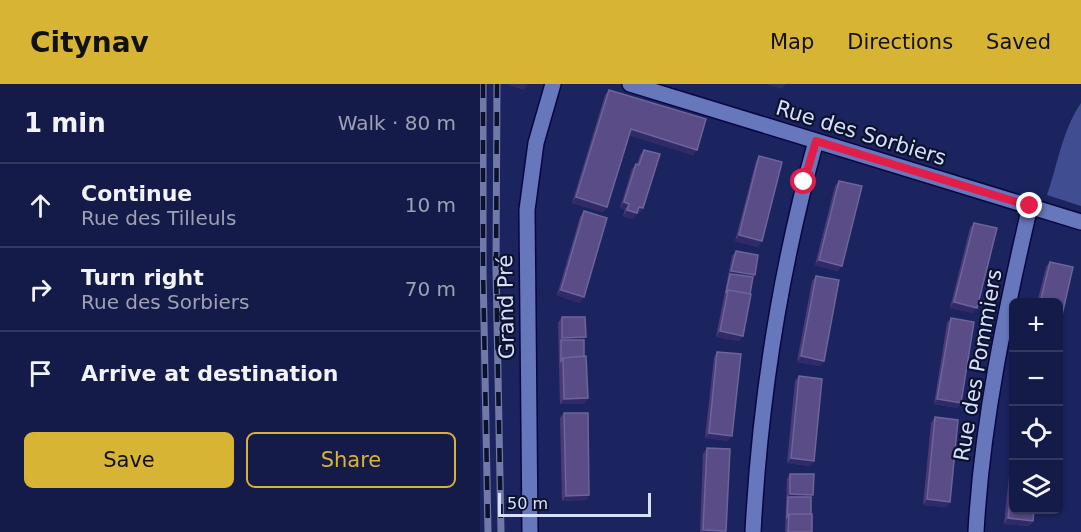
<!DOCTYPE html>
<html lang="en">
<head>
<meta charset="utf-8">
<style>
  :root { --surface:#151b48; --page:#1e244f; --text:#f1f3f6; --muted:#9da1b4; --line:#343960; --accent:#d8b434 }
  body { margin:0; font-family:"DejaVu Sans",sans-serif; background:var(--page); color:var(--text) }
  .controls { position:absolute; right:18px; bottom:18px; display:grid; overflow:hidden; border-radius:9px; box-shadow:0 2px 4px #0004 }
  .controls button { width:54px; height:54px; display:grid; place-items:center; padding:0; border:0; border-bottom:2px solid var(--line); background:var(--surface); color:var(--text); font:30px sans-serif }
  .scale { position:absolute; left:18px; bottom:15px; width:153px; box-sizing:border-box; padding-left:6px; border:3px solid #d7e1ff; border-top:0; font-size:16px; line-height:21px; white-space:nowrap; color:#d7e1ff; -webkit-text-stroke:4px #0d122c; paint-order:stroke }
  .stop { position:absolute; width:18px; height:18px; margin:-14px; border:4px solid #e11d48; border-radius:50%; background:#fff }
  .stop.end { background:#e11d48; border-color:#fff; box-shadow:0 2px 6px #0008 }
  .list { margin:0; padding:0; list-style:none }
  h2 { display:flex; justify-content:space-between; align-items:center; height:78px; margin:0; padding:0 24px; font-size:26px }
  h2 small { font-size:20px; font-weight:400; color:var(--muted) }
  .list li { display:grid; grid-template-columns:39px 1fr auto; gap:18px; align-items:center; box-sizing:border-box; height:84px; padding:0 24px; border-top:2px solid var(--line) }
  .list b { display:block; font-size:22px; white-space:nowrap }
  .list p { margin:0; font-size:20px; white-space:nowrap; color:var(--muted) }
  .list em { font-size:20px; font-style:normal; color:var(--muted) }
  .actions { display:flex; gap:12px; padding:18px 24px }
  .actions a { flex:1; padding:14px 0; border:2px solid var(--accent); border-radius:9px; text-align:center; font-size:21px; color:var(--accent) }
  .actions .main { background:var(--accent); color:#111 }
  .icon { flex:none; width:33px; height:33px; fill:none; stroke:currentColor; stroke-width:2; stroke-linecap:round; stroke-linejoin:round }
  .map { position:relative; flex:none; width:601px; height:448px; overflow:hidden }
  header { display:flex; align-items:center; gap:36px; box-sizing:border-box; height:84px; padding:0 30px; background:var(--accent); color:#111 }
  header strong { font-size:28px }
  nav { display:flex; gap:33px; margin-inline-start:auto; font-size:21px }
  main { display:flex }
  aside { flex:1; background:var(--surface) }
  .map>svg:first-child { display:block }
</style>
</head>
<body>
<header>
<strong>Citynav</strong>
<nav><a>Map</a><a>Directions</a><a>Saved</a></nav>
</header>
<main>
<aside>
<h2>1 min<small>Walk · 80 m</small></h2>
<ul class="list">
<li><svg class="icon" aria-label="ahead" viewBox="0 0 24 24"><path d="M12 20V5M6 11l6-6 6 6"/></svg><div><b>Continue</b><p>Rue des Tilleuls</p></div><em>10 m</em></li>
<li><svg class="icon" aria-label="right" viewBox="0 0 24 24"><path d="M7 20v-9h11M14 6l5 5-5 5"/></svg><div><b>Turn right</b><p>Rue des Sorbiers</p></div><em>70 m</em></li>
<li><svg class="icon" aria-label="arrive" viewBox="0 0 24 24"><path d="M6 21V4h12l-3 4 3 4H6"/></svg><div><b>Arrive at destination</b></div></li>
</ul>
<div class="actions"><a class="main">Save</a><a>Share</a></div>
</aside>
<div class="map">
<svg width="601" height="448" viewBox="0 0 601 448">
  <rect width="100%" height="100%" fill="#1c2460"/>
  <path fill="#404e91" d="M601 19V122L567 111C578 80 582 47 601 19Z"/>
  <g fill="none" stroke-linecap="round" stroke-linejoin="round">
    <defs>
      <path id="minor" d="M150 0 601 138
        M50 448 47 126 56 59 73 0
        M273 448C280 314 300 186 336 57
        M496 448C502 337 525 230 550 122"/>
    </defs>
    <use href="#minor" stroke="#090643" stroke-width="18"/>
    <use href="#minor" stroke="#6777bc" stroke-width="15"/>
    <defs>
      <path id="rail" d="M3 0V185L8 448
        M17 0 16 185 21 448"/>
    </defs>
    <use href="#rail" stroke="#7079a8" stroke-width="7"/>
    <use href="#rail" stroke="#0d122c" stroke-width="4.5" stroke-dasharray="14" stroke-linecap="butt"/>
  </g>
  <path fill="#4a3b78" d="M129 6 217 66 213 71 149 51 127 123 123 128 92 119 125 11Z
    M164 66 159 130 157 129 153 135 143 132 145 125 140 124 152 85 156 80H157L160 71Z
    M279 72 278 163 255 157 276 77Z
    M359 97 358 187 335 181 355 102Z
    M104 127 100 219 77 211 100 133Z
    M494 139 493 229 470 224 490 144Z
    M256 167 275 191 273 193 263 252 259 257 236 253 252 172Z
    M570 178 579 219H557L566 183Z
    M336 192 344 277 340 282 317 278 332 197Z
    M82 233 104 256V320H80L78 239Z
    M471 234 481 319 477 324 454 320 467 239Z
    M237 268 248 357 225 354 234 273Z
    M319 292 334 377 330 382 307 379 315 297Z
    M84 329 109 411 106 416 82 417 80 334Z
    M455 333 470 418 466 423 443 421 451 339Z
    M534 361V426L553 437 549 442 524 440 532 363Z
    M227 364 246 448H220L223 370Z
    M310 390 331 413V430L332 448H305L307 395Z"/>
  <path fill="#312a68" d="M29 0H44L48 1 44 6 28 1Z
    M285 0H306L302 5Z
    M151 45 217 66 213 71 147 51Z
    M96 113 127 123 123 128 92 119Z
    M144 118 149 120 145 125 140 124Z
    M159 123 163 124 159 130 155 128Z
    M147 126 157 129 153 135 143 132Z
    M259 151 282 157 278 163 255 157Z
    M339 176 362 182 358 187 335 181Z
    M251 187 275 191 271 196 250 190 248 192Z
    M81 206 104 213 100 219 77 211Z
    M474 218 497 224 493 229 470 224Z
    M240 247 263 252 259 257 236 253Z
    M106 253 102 258 81 256 82 254Z
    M321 272 344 277 340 282 317 278Z
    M108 314 104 320H80L84 315Z
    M457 315 481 319 477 324 454 320Z
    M229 349 252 352 248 357 225 354Z
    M311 374 334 377 330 382 307 379Z
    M310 410 333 411 329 416 308 413 306 415Z
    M109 411 106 416 82 417 86 412Z
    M447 415 470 418 466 423 443 421Z
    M528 434 553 437 549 442 524 440Z
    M223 446 246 447 222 448Z"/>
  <path fill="#594c87" stroke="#6d649a" stroke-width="1.5" d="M129 6 226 35 217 66 151 45 127 123 96 113Z
    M164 66 180 70 163 124 159 123 157 129 147 126 149 120 144 118 156 80 159 81Z
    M279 72 302 78 282 157 259 151Z
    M359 97 382 102 362 182 339 176Z
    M104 127 127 134 104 213 81 206Z
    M494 139 517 144 497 224 474 218Z
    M256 167 278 171 275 191 251 187Z
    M570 178 593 183 579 244V219H560Z
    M250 190 273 193 270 210 248 206 246 209Z
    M336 192 359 196 344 277 321 272Z
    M248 206 271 210 263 252 240 247Z
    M82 233H105L106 253 82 254Z
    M471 234 494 238 481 319 457 315Z
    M81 256H104V272L83 274 81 277Z
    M237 268 261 270 252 352 229 349Z
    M106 272 108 314 84 315 83 274Z
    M319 292 342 295 334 377 311 374Z
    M84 329H108L109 411 86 412Z
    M455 333 478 336 470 418 447 415Z
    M227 364 250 365 246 447 223 446Z
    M534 380V426H554L553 437 528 434Z
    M310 390H334L333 411 310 410Z
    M308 413H331V430H309L307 433Z
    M309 430H332V448H308Z"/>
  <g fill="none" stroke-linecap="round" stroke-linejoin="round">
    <path stroke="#e11d48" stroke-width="8" d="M324 98 336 57 550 122"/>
  </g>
  <g text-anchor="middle" stroke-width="4.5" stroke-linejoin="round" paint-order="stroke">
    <g font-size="21" fill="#d7e1ff" stroke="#0d122c">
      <text transform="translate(381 49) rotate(17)" y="7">Rue des Sorbiers</text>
      <text transform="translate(26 223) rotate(-91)" y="7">Grand Pré</text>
      <text transform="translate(498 281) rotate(-80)" y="7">Rue des Pommiers</text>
    </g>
  </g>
</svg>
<div class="controls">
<button>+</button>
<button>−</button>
<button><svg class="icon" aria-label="locate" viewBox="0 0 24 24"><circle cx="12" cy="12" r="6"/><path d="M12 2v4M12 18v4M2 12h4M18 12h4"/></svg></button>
<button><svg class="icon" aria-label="layers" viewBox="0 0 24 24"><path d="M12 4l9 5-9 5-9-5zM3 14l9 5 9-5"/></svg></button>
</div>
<div class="scale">50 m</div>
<div class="stop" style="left:324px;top:98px"></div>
<div class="stop end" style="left:550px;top:122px"></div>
</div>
</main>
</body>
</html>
